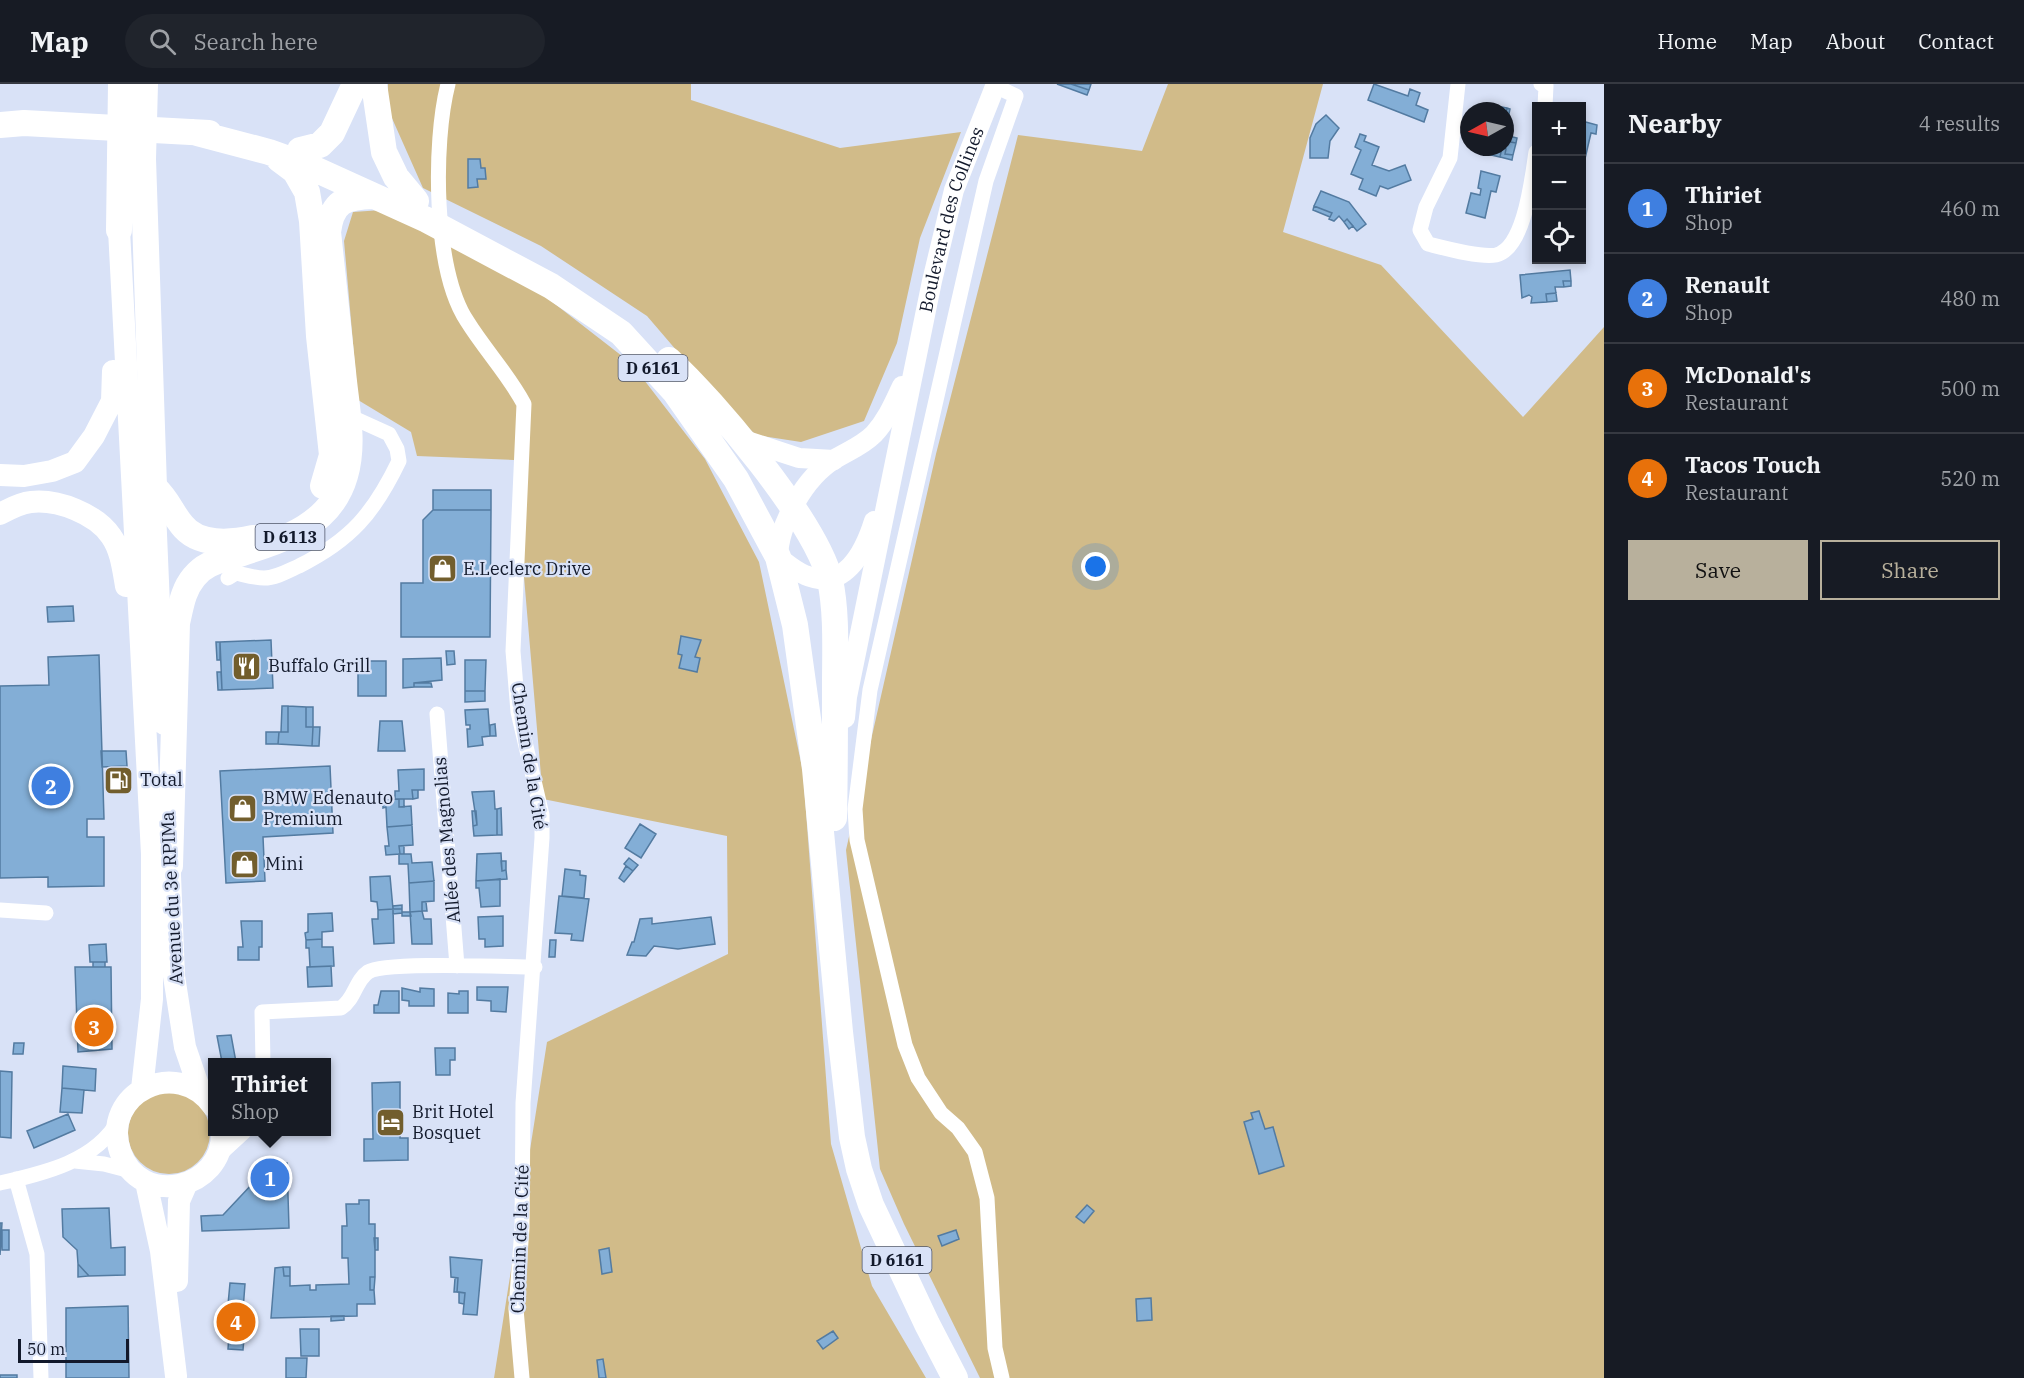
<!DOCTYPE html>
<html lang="en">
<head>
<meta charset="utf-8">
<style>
  :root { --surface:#171b24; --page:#20242c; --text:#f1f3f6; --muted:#9ea1a6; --line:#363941; --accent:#b8b09c }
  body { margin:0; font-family:"IBM Plex Serif",serif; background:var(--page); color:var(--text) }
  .controls { position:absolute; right:18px; top:18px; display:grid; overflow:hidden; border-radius:0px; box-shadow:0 3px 9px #0003 }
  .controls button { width:54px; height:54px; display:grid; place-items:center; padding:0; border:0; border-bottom:2px solid var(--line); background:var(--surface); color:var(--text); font:30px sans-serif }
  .compass { position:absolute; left:1460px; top:18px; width:54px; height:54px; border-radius:50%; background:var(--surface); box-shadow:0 3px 9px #0003; rotate:262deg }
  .scale { position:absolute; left:18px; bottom:15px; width:111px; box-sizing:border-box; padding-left:6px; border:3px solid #12192b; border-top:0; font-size:16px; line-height:21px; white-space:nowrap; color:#12192b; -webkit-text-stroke:4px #d9e2f7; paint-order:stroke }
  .you { position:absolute; left:1096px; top:483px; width:21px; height:21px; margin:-15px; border:4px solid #fff; border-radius:50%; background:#1a73e8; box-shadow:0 0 0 9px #1a73e833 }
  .badge { display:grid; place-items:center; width:39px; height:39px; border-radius:50%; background:var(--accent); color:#fff; font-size:20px; font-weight:700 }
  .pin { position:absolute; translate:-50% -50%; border:3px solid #fff; box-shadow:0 2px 6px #0006 }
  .popup { position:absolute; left:208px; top:974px; width:123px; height:78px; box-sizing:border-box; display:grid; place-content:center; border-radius:0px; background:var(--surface); filter:drop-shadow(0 2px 4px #0005); font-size:20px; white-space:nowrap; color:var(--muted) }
  .popup b { font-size:22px; color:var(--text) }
  .popup::after { content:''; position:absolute; left:50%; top:100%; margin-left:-12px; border:12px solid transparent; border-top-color:var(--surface) }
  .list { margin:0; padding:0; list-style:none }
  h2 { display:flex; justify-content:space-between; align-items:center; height:78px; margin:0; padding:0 24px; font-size:26px }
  h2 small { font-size:20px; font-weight:400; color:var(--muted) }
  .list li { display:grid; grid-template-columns:39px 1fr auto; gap:18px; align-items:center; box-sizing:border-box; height:90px; padding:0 24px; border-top:2px solid var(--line) }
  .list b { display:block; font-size:22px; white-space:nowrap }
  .list p { margin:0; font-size:20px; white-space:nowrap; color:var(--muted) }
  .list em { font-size:20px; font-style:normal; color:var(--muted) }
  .actions { display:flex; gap:12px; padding:18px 24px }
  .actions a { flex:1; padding:14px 0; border:2px solid var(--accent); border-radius:0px; text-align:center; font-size:21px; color:var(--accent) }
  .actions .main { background:var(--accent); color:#111 }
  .icon { flex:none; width:33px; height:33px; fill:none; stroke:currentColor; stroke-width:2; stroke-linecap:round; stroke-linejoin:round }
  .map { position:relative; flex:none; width:1604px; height:1294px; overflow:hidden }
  header { display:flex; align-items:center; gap:36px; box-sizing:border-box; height:84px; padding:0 30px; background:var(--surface); border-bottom:2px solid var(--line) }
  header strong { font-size:28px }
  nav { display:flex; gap:33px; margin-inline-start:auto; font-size:21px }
  .search { width:420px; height:54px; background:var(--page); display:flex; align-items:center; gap:15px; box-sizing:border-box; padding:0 21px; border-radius:33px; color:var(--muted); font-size:22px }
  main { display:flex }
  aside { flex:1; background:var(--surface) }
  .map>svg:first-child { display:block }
</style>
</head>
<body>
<header>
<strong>Map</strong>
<div class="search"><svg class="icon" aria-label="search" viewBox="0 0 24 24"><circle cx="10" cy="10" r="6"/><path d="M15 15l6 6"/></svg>Search here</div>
<nav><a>Home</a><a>Map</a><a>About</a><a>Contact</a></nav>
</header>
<main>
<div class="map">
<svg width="1604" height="1294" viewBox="0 0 1604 1294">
  <rect width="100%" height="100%" fill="#d9e2f7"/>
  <path fill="#d1bb89" d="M388 0H691V16L840 64 961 48 920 154 897 259 864 337 801 358 756 351 719 316 647 232 541 162 423 104 387 23Z
    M1168 0H1323L1283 148 1381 181 1523 333 1604 243V1294H980L904 1140 880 1085 846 766 936 370 1018 51 1142 67Z
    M382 126 528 199 631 279 705 375 759 478 803 688 831 1060 872 1202 926 1294H494L547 958 728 870 727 752 543 715 514 376 417 372 411 348 358 316 344 157 353 128Z
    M128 1049a41 41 0 1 1 82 0a41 41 0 1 1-82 0Z"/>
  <path fill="#83aed6" stroke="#537ba1" stroke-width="1.5" d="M1057 0H1071L1089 6 1087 11Z
    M1071 0H1091L1089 6Z
    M1374 0 1408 12 1410 5 1420 9 1416 21 1428 26 1424 38 1368 16Z
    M1488 20 1507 24 1505 32V27H1487Z
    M1507 24 1510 25 1505 49V32Z
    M1326 31 1339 44 1330 57 1328 74H1310V54L1316 40Z
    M1582 37 1597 41 1596 50 1591 49 1584 79H1582Z
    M1360 50 1366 52 1364 57 1379 63 1372 81 1389 87 1405 81 1411 96 1388 105 1380 102 1376 112 1359 105 1363 95 1351 90 1361 66 1355 63Z
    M1505 51 1517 54 1516 59 1505 57Z
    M1505 57 1516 59 1513 71 1505 70 1506 65 1502 63 1500 73 1478 68 1479 63H1505Z
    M1502 63 1506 65 1505 70 1513 71 1512 76 1500 73Z
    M468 75H480L481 84H485L486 95H477L478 103 468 104Z
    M1481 87 1500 92 1496 108 1491 107 1485 134 1466 129 1471 109 1480 111 1481 105 1478 104Z
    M1321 107 1349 118 1366 140 1357 147 1347 135 1344 138 1339 132 1334 137 1329 135 1332 129 1314 122Z
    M1314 122 1332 129 1330 133 1313 126Z
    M1347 135 1353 142 1349 145 1344 138Z
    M1570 186 1571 197H1563L1564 203H1555L1556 209 1546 210 1547 218 1531 219 1532 213 1529 211 1522 214 1520 191Z
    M1563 197H1571V202L1564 203Z
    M1556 209 1557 217 1547 218 1546 210Z
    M433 406H491V426H433Z
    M433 426H491L490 553H401V499H423V436Z
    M73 522 74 537 48 538 47 523Z
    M681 552 701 556 695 573 700 574 697 588 679 584 682 571 678 570Z
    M271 556 273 604 222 606 220 558Z
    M216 558H220V576H217Z
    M446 567H454L455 580 447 581Z
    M99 571 104 735H87V753H104V802L48 803V793L0 794V602L49 601 48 573Z
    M441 574 442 596 414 599V603L403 604V575Z
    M465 576H486L485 607H465Z
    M358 577H386V612H358Z
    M217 588H221L222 606H218Z
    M414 599H431L432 603H414Z
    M465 607H485V617L465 618Z
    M282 622H288V648H281Z
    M288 622 306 623V643H313L312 662 278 660 279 648H288Z
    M306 623H313V643H306Z
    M488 625 490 652 482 653 483 661 468 663 467 645H470V641H466L465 626Z
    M380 637H402L405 667H378Z
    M495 640 496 652H490V641Z
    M313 643H320L319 662H312Z
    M266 648H279L278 660H266Z
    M101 667H126L127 682 102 683Z
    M330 682 333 749 263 753 265 797 226 799 220 687Z
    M424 685V706H412L413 715H395V707H399L398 686Z
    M412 706H418V714L413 715Z
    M494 707 495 725H497V751L474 752 473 742 477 741 472 708Z
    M399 715H404V723H399Z
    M399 715V723L411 722 412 741 387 743 386 723 383 724V716Z
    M501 724 502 751H497V725Z
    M472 727H476L477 741 473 742Z
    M640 740 656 750 641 774 625 764Z
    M412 741 413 761 399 762 400 770 386 771 385 762H389L387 743Z
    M399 762H404V770H400Z
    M501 769 502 787 506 786 507 795 476 797 477 770Z
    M399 770H411L412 779 432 778 434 797 409 799 408 780H399Z
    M629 774 638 781 633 787 624 780Z
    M501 777H506V786L502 787Z
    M626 782 633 787 624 798 619 794Z
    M565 785 580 787V791L586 792 584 814 562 812Z
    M390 792 393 825 378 826 377 818 371 817 370 793Z
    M500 795V822L481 823 479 804H476V797Z
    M434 797V817L422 818V827L410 828 409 799Z
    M559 812 589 815 583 857 571 856 572 850 555 849Z
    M422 818H426L427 827H422Z
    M402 821V825H393V822Z
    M393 825 394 859 374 860 372 835H378V826Z
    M393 825H402V829L393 830Z
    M422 827 424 835H431L432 860H412L410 828Z
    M402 828H410L411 832H402Z
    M332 829 333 847 322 848V855L306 856 305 849 308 848V830Z
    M503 832V862L485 863V855H479L478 833Z
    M711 833 715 860 678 865 654 862 646 872 627 871 632 858H634L640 835 652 834V840Z
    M241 837H262V863H259V876H238V863H243Z
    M322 855V863H333L334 882 310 883 309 864H306V856Z
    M550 856H556L555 873H549Z
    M106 860 107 878H90L89 861Z
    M93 878H105V883H93Z
    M331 882 332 902 308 903 307 883Z
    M75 883H111L112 965 78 968Z
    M477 903H508L506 928 491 927V917L477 916Z
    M402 904 420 908V904L434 905V922H409V917L402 916Z
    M381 907H399V929H374V921H378Z
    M459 907H468V929H448V909L459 910Z
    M231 951 236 978H222L217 952Z
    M14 959H24L23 970H13Z
    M435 964H455V976H450V991H436Z
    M63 982 96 985 95 1007 62 1004Z
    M0 987 12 988 11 1054 0 1053Z
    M400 998V1054H408V1076L364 1077V1055H373L372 999Z
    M62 1004 84 1006 82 1029 60 1028Z
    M1259 1027 1265 1045 1273 1043 1284 1082 1259 1090 1244 1038 1253 1035 1251 1029Z
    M68 1030 75 1046 34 1064 27 1047Z
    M287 1079 289 1144 202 1147 201 1132 223 1131 271 1080Z
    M359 1116H369V1140H375V1193H370V1206H374L375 1220H357V1232L271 1234 275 1184 283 1183 284 1192H290V1202L310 1201V1206H316V1201L349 1200 348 1174H342V1142H347L346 1120H359Z
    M1087 1121 1094 1127 1084 1139 1076 1133Z
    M109 1124 111 1164 125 1163V1191L89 1192 78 1180 77 1166 63 1153 62 1125Z
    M0 1139H2L0 1171Z
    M2 1146H9V1166H2Z
    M956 1146 959 1155 942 1162 938 1152Z
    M374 1154H378V1166H375Z
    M609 1164 612 1188 602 1190 599 1166Z
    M450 1173 482 1176 477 1231 463 1230 465 1209 457 1208 458 1194 451 1193Z
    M78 1180 89 1192 78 1193Z
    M283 1183H290V1192H284Z
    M370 1193H375L374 1206H370Z
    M455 1194H458L457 1208H454Z
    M230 1199 245 1200 243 1226 231 1224 230 1242H226Z
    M459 1208 465 1209 464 1220 459 1219Z
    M1151 1214 1152 1236 1137 1237 1136 1215Z
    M128 1222 129 1294H66V1224Z
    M231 1224 243 1226 241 1254H244L243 1266 228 1265Z
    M331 1232H344V1236L331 1237Z
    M300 1245H319V1272H301Z
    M833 1247 838 1254 823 1265 817 1257Z
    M286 1274H307L306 1294H286Z
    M603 1275 606 1294H599L597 1276Z
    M0 1291H17V1294H0Z"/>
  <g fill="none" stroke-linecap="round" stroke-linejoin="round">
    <path stroke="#fff" stroke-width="15" d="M448 0C433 58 433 186 467 237 485 266 508 290 524 320L513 567 518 628 542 731V754L523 1019 522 1144 516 1225 522 1294
      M1458 0 1450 74 1426 123 1420 146 1428 160C1444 164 1480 174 1496 171 1525 164 1532 93 1536 68
      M1541 0 1546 2 1545 22
      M995 2 1016 12 986 97 870 606 855 725 857 756 905 961 918 994 941 1029 958 1044 975 1068 987 1114 995 1264 1002 1294
      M228 494 236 489C245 491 255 494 264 494 276 494 288 487 299 482 351 456 374 429 399 377L397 365 389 350 347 331 345 333
      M437 630 457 882
      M0 826 46 829
      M263 978 262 928 341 924C355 915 355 897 368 888 386 877 507 883 535 883
      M219 1071 244 1048
      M75 1077 104 1080 131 1087
      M16 1095 37 1170 41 1294
      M0 1099C44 1089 95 1078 119 1036"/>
    <g stroke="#fff" stroke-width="20">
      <path d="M741 355 799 374 834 376"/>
      <path d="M874 437C864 469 844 508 805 491 795 487 786 479 778 473 779 439 805 393 835 375 848 367 862 362 874 350 887 336 894 319 902 302"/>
      <path id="s1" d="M845 634 847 613 932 197 954 106 996 0"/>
    </g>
    <path stroke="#fff" stroke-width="22" d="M119 146 152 770V915L142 1005
      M0 391 24 392 52 387 75 378 94 352 112 317 113 287
      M154 403 164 640
      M0 430C9 425 20 419 31 418 58 415 96 430 111 452 121 466 123 485 126 502
      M169 766 174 892 185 963 200 1007
      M213 1022C177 972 101 1009 120 1067 139 1125 224 1106 222 1048
      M146 1098 161 1167 176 1292
      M177 1197 179 1117 186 1101"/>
    <path stroke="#fff" stroke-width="26" d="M374 0 384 68 396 93 416 117
      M0 41 24 39 209 49
      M193 48 269 68 308 82 427 136 551 202 621 249 675 308 736 395 778 473 795 541 815 685 840 948 852 1053 859 1085 871 1121 927 1240 955 1294
      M300 66 320 61 332 49 355 0
      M279 75 295 87 307 108 312 137 319 252 332 371 323 402
      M669 276C714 317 816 438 830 496 837 529 835 567 835 601 835 645 835 690 834 734
      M154 403C169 417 171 428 182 441 198 462 231 459 253 454
      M170 782 177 539C181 522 183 506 194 493 204 480 218 477 233 472 279 457 330 444 345 392 355 358 346 322 343 288 338 241 333 194 328 148 332 117 345 113 373 112"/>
    <path stroke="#fff" stroke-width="26" d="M145 0 143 75 154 403
      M119 146 121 0"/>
  </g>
  <defs>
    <symbol id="shop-square" viewBox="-11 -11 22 22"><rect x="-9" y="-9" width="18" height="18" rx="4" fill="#725e2d" stroke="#d9e2f7"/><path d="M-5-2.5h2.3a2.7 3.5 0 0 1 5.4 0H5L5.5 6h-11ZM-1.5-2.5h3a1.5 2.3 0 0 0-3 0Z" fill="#fff"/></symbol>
    <symbol id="restaurant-square" viewBox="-11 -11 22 22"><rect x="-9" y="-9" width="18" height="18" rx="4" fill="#725e2d" stroke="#d9e2f7"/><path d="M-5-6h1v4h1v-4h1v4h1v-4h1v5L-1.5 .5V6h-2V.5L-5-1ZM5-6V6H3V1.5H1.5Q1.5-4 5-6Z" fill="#fff"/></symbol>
    <symbol id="fuel-square" viewBox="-11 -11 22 22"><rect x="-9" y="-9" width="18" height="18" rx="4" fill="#725e2d" stroke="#d9e2f7"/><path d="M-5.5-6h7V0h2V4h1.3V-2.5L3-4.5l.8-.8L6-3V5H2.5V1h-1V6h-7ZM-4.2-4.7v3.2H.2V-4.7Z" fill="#fff"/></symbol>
    <symbol id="hotel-square" viewBox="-11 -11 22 22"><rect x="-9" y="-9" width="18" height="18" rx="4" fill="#725e2d" stroke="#d9e2f7"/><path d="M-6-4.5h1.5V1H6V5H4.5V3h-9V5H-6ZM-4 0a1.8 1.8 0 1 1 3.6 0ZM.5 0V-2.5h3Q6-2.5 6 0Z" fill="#fff"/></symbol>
  </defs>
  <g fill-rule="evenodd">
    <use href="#shop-square" x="426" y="468" width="33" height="33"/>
    <use href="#restaurant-square" x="230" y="566" width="33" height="33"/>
    <use href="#fuel-square" x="102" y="680" width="33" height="33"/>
    <use href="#shop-square" x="226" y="708" width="33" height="33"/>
    <use href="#shop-square" x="228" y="764" width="33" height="33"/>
    <use href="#hotel-square" x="374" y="1022" width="33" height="33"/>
  </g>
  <g text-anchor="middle" stroke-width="4.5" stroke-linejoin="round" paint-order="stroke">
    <g fill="#d9e2f7" stroke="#4e5568" stroke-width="1.5">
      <rect x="618.5" y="271" width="69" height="26" rx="4.5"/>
      <rect x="255.5" y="440" width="69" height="26" rx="4.5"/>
      <rect x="862.5" y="1163" width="69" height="26" rx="4.5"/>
    </g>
    <g font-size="16" font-weight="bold" fill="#12192b">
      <text x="653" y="290">D 6161</text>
      <text x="290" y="459">D 6113</text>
      <text x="897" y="1182">D 6161</text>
    </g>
    <g font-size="18" fill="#12192b" stroke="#d9e2f7">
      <text dy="6" stroke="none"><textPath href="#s1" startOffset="510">Boulevard des Collines</textPath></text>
      <text transform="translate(529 672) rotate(81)" y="6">Chemin de la Cité</text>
      <text transform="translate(447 756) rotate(-95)" y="6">Allée des Magnolias</text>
      <text transform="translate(172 814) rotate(-93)" y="6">Avenue du 3e RPIMa</text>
      <text transform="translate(520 1155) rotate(-88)" y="6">Chemin de la Cité</text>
    </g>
    <g font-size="18" fill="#12192b" stroke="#d9e2f7" text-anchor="start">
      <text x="463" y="491">E.Leclerc Drive</text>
      <text x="268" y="588">Buffalo Grill</text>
      <text x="140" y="702">Total</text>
      <text x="263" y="720">BMW Edenauto<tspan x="263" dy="21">Premium</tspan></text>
      <text x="265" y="786">Mini</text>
      <text x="412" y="1034">Brit Hotel<tspan x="412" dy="21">Bosquet</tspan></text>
    </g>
  </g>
</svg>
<div class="controls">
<button>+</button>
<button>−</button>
<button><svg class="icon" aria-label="locate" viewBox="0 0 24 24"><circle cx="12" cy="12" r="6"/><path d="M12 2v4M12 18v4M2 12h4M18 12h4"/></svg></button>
</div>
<svg class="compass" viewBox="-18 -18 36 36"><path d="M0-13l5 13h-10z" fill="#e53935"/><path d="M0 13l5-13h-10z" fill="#9ea1a6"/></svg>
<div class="scale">50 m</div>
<div class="you"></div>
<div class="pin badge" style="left:270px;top:1094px;background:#3f7fe0">1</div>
<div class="popup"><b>Thiriet</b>Shop</div>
<div class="pin badge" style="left:51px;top:702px;background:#3f7fe0">2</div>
<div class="pin badge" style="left:94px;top:943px;background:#e8710a">3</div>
<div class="pin badge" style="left:236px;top:1238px;background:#e8710a">4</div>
</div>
<aside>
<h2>Nearby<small>4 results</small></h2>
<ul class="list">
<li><span class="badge" style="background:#3f7fe0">1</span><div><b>Thiriet</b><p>Shop</p></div><em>460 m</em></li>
<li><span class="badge" style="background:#3f7fe0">2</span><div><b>Renault</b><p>Shop</p></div><em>480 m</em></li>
<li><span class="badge" style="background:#e8710a">3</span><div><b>McDonald's</b><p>Restaurant</p></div><em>500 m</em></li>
<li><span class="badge" style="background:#e8710a">4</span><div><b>Tacos Touch</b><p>Restaurant</p></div><em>520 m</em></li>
</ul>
<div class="actions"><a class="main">Save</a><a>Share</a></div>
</aside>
</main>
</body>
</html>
